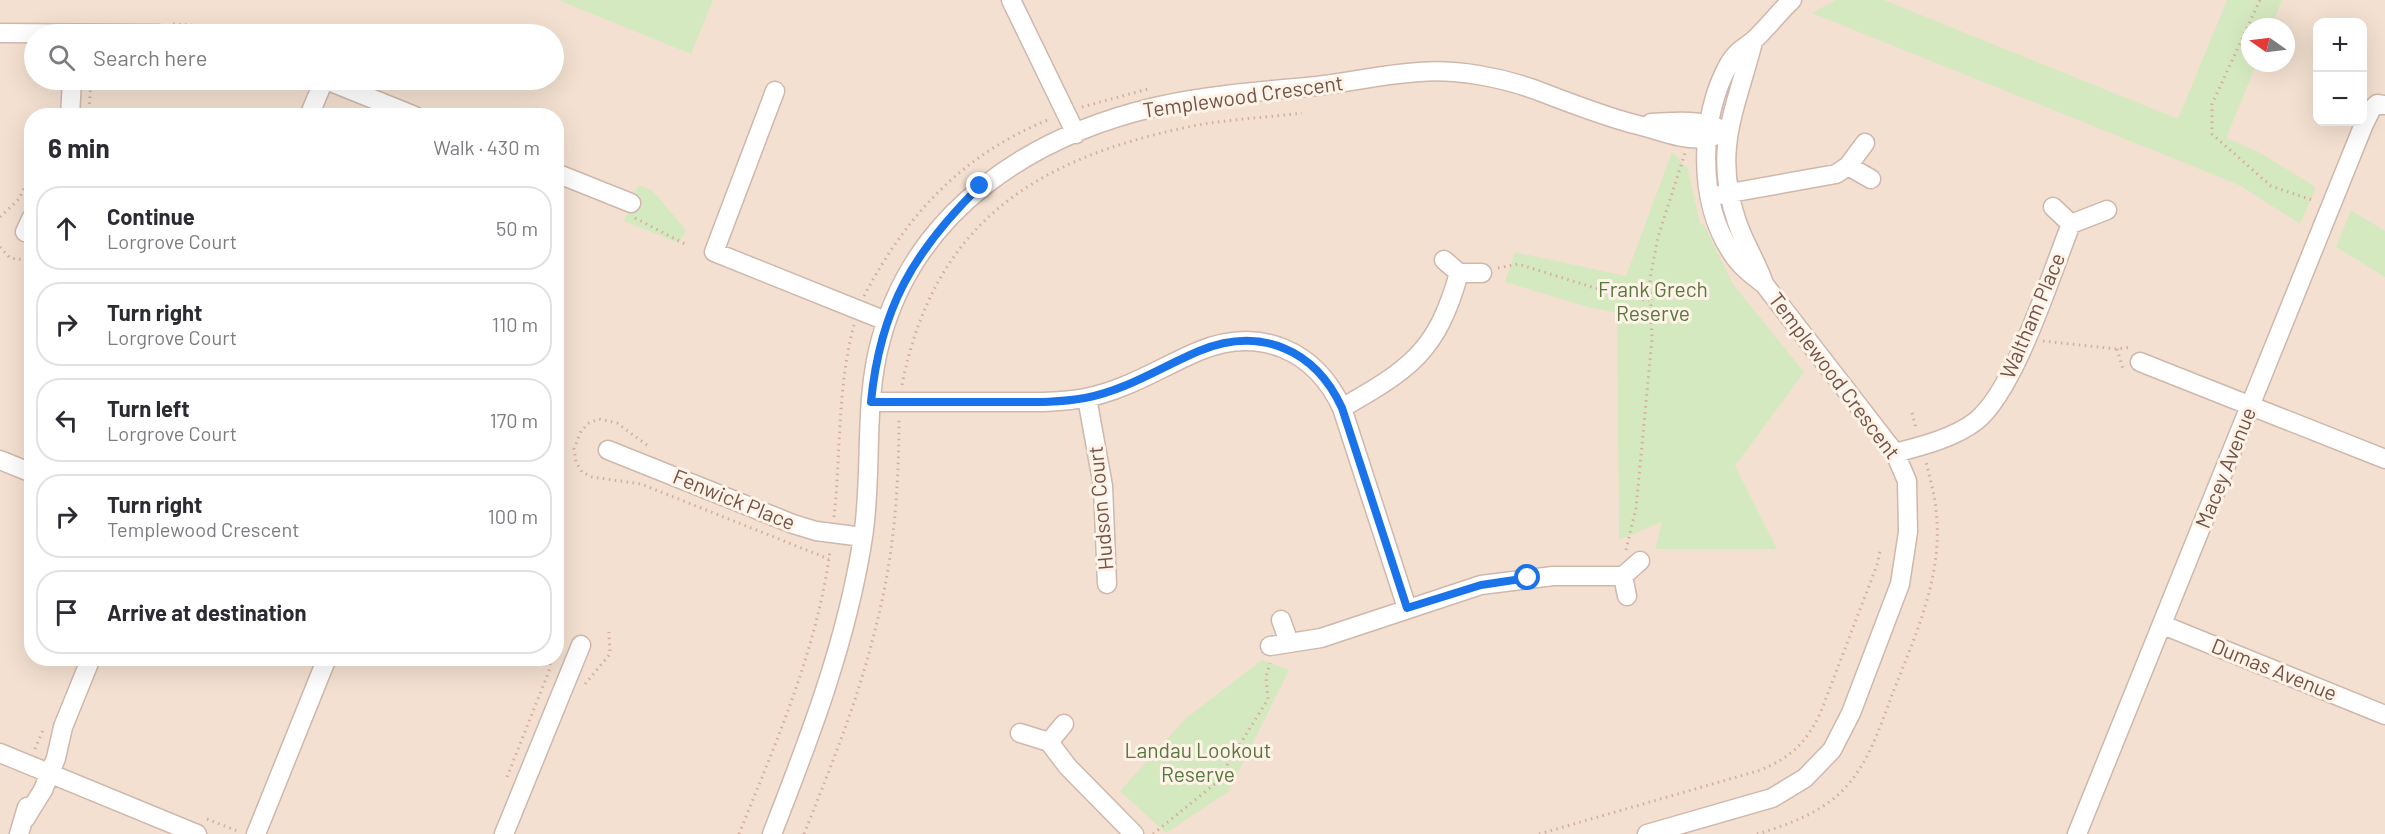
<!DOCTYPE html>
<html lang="en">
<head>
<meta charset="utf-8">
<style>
  :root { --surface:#fff; --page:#f7f7f7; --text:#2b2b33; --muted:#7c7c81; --line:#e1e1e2 }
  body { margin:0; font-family:Barlow,sans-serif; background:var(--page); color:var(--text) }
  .controls { position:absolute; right:18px; top:18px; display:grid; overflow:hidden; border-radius:12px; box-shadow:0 6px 24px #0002 }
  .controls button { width:54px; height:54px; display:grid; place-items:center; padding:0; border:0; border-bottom:2px solid var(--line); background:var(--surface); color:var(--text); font:30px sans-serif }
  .compass { position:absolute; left:2241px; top:18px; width:54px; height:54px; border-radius:50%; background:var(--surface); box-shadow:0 6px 24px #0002; rotate:284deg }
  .stop { position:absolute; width:18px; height:18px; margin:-14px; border:4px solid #1a73e8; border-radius:50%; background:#fff }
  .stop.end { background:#1a73e8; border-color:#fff; box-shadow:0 2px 6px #0008 }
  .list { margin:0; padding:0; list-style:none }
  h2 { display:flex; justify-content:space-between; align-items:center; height:78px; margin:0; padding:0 24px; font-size:26px }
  h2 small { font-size:20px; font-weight:400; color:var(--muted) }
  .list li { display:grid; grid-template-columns:39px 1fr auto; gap:18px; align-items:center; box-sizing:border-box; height:84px; margin:0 12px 12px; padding:0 12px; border:2px solid var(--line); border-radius:24px }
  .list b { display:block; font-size:22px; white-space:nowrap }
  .list p { margin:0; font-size:20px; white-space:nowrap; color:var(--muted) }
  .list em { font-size:20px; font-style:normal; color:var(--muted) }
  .icon { flex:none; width:33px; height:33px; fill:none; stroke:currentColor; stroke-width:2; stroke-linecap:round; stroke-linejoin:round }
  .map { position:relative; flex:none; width:2385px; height:834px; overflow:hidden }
  .search { position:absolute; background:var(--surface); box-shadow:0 6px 24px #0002; left:24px; top:24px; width:540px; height:66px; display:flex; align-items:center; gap:15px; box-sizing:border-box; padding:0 21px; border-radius:33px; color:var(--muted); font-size:22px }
  .panel { position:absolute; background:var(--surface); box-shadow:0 6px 24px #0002; left:24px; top:108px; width:540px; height:558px; border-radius:24px }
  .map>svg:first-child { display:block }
</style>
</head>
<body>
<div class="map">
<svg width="2385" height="834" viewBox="0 0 2385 834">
  <rect width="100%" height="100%" fill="#fcefe1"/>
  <path fill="#f3e0d0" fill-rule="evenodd" d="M0 0H2385V834H0ZM2318 22H2362V122H2318ZM2250 27H2286V63H2250ZM34 34H554V80H34ZM32 116H556V658H32Z"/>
  <path fill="#d5e9c0" d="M558 0H713L691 54Z
    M1836 0H1884L2178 119 2227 0H2282L2271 27H2250V63H2257L2226 138 2257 151 2316 187 2300 224 2239 185 1812 13Z
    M1672 152 1688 169 1700 224 1704 225 1733 284 1804 372 1735 466 1777 549H1655L1662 522 1619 540 1617 313 1588 307 1505 282 1515 252 1626 276Z
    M638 185 652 190 686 230 679 243 624 221Z
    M2351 210 2385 231V277L2336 247Z
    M1262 660 1289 670 1229 791 1166 833 1120 791 1185 719Z"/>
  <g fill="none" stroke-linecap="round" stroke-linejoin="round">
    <defs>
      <path id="minor" d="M1011 0 1076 134
        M0 33 159 34
        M1753 42C1736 109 1712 150 1737 222 1744 243 1756 261 1763 281
        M326 80 415 116
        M775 91 714 252 886 321
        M70 116 72 80
        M309 116 324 80
        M1651 123C1673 122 1698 119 1718 128
        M1848 166 1871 179
        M556 173 631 203
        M1719 195 1836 174 1848 166 1865 143
        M2053 207 2071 224 2107 210
        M25 232 32 217
        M1444 260 1459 273H1482
        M2140 362 2385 459
        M1087 398 1103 486 1107 584
        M871 402C914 402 956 402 999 402 1028 402 1057 403 1085 398 1127 390 1161 367 1199 351 1260 326 1315 350 1342 408L1407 608
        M1342 408C1410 369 1437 352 1459 273
        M608 450 793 524 816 531 863 537
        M1895 453C1922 446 1954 438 1976 421 2015 390 2051 274 2071 224
        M0 460 32 473
        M1623 576 1627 596
        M1281 620 1289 642
        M2163 625 2385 715
        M1270 646 1321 638 1481 585 1553 576H1623L1640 561
        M1020 733 1049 742 1068 767 1134 834
        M1049 742 1064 724
        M0 753 197 834
        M25 819 43 790 56 758 63 727 91 658
        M19 834 27 807
        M256 834 327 658
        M504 834 581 645
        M772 834C810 737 847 641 863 537 873 472 863 403 881 339 916 210 1031 136 1155 107 1208 95 1263 91 1317 86 1351 82 1385 74 1419 72 1457 69 1500 77 1536 90 1568 102 1600 115 1634 124 1657 129 1681 141 1706 138 1713 137 1720 134 1727 132
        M1647 834 1772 798 1805 778 1832 750 1851 713 1900 584 1908 532 1907 481 1895 453 1764 284C1752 275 1740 266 1732 253 1697 202 1699 117 1729 64 1737 50 1744 49 1754 40 1768 27 1779 12 1792 0
        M2077 834 2364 124 2371 110 2377 104 2385 105"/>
    </defs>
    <use href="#minor" stroke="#cfb7ac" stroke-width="21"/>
    <path stroke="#d5ad9d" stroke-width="3" stroke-dasharray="1.5 4.5" stroke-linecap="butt" d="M2260 0 2212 104V134L2271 186 2315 201
      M173 24 225 27 244 34
      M295 80 302 86
      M1082 107 1148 89
      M89 110 91 81
      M432 111 444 116
      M0 217 19 199 32 171
      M635 218 687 245
      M0 247 10 258 32 261
      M1498 268 1518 264 1595 288 1649 301
      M864 296C907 214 963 154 1050 119
      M2043 341 2117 349 2132 347
      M2117 349 2123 369
      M902 385C934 223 1035 159 1188 127 1225 119 1264 118 1302 113
      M1912 413 1916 428
      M647 445 617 423 599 419 589 423 581 431 574 449 576 462 582 472 592 477 641 484 829 559
      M834 517C841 453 837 388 854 325
      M1626 550 1636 508 1652 339 1650 279 1658 237 1685 153
      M585 684 610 654 609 632
      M35 749 43 730
      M507 777 549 671 551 658
      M207 819 240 832
      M739 834C776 742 817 650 830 551
      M804 834C832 764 860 695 877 622 894 555 899 487 899 418
      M1153 834 1216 783 1268 699 1266 677 1270 663
      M1539 834 1761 770C1792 756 1805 744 1820 714L1877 565 1880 551
      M1757 834C1788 825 1823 812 1845 788 1869 762 1880 727 1892 695 1915 636 1944 575 1936 510 1935 494 1929 477 1926 461"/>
    <use href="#minor" stroke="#fff" stroke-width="18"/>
  </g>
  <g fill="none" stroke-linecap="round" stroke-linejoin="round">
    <path stroke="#1a73e8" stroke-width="8" d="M980 186C914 251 880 308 871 402 914 402 956 402 999 402 1028 402 1057 403 1085 398 1127 390 1161 367 1199 351 1260 326 1315 349 1342 408L1407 608 1481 585 1528 578"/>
  </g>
  <g text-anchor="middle" stroke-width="6" stroke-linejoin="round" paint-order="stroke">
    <g font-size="21" fill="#725349" stroke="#fff3e7">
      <text transform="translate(1243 97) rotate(-8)" y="7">Templewood Crescent</text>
      <text transform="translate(2033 316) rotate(-67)" y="7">Waltham Place</text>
      <text transform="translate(1834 376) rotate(53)" y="7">Templewood Crescent</text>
      <text transform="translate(2226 468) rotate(-68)" y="7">Macey Avenue</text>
      <text transform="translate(734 500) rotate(22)" y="7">Fenwick Place</text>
      <text transform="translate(1101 508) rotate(-95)" y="7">Hudson Court</text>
      <text transform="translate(2274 670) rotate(22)" y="7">Dumas Avenue</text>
    </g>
    <g font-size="21" fill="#577841" stroke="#fff3e7">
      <text x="1653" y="297">Frank Grech<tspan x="1653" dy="24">Reserve</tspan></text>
      <text x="1198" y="758">Landau Lookout<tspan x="1198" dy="24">Reserve</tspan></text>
    </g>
  </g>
</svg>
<div class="controls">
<button>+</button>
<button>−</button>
</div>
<svg class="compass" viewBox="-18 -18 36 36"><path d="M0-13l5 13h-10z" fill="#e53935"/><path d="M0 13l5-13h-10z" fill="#7c7c81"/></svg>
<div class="stop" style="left:1528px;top:578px"></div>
<div class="stop end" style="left:980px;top:186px"></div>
<div class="search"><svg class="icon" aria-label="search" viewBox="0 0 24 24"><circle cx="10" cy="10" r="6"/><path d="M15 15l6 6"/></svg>Search here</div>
<section class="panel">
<h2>6 min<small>Walk · 430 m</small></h2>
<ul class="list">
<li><svg class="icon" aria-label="ahead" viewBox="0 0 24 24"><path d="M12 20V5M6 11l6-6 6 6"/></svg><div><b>Continue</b><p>Lorgrove Court</p></div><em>50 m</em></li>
<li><svg class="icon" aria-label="right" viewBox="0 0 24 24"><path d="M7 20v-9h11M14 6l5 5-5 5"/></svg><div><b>Turn right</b><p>Lorgrove Court</p></div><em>110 m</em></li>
<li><svg class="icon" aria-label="left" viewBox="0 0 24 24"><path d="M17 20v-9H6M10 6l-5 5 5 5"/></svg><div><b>Turn left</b><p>Lorgrove Court</p></div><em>170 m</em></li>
<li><svg class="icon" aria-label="right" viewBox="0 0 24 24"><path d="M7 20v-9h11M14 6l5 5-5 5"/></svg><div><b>Turn right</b><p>Templewood Crescent</p></div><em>100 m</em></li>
<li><svg class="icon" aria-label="arrive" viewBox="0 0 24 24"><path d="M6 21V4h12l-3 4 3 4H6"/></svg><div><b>Arrive at destination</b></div></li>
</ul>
</section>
</div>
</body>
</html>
